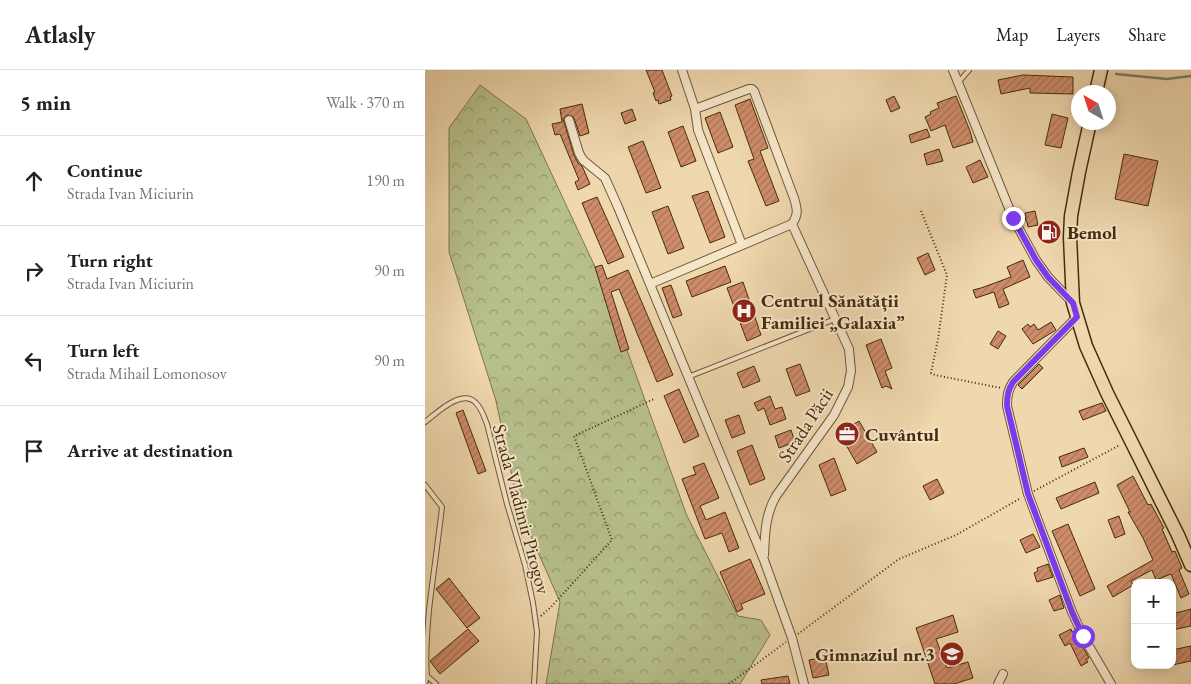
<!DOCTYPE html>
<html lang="en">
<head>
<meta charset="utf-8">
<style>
  :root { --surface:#fff; --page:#f2f2f2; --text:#222; --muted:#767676; --line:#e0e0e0 }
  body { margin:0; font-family:"EB Garamond",serif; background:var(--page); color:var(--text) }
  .controls { position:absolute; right:15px; bottom:15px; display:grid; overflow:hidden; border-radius:10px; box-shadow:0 2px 12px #0003 }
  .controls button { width:45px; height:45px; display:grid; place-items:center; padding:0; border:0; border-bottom:1px solid var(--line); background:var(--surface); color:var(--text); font:25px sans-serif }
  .compass { position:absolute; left:646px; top:15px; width:45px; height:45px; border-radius:50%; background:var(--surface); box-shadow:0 2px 12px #0003; rotate:321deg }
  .stop { position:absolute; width:15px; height:15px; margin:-11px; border:4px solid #7c3aed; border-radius:50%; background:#fff }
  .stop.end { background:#7c3aed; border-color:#fff; box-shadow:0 1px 5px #0008 }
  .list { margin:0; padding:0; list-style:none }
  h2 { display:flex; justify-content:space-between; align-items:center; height:65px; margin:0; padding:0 20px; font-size:21px }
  h2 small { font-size:16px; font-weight:400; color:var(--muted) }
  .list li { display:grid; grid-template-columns:32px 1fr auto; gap:15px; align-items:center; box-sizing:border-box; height:90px; padding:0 20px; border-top:1px solid var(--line) }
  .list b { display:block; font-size:19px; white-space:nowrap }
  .list p { margin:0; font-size:16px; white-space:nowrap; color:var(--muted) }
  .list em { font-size:16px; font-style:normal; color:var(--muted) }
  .icon { flex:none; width:28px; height:28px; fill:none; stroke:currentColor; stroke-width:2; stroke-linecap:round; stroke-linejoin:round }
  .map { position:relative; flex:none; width:766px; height:614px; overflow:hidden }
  header { display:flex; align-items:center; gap:30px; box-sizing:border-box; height:70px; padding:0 25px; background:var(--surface); border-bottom:1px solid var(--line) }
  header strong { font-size:24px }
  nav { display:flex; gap:28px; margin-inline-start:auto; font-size:18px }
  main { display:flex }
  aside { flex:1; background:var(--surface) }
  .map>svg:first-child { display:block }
</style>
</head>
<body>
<header>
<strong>Atlasly</strong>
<nav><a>Map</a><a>Layers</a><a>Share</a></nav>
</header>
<main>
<aside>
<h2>5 min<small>Walk · 370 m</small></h2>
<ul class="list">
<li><svg class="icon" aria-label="ahead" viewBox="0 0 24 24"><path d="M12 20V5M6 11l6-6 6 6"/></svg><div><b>Continue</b><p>Strada Ivan Miciurin</p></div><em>190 m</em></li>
<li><svg class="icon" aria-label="right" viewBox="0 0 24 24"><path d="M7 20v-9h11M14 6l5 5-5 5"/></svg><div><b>Turn right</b><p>Strada Ivan Miciurin</p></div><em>90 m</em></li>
<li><svg class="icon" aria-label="left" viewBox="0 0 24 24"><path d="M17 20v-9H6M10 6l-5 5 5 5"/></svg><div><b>Turn left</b><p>Strada Mihail Lomonosov</p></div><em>90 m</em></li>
<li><svg class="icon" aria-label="arrive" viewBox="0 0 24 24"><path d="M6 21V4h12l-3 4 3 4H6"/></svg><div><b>Arrive at destination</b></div></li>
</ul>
</aside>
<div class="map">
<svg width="766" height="614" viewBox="0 0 766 614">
  <defs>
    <pattern id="forest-crowns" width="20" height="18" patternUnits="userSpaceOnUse" patternTransform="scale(1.25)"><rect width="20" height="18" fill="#b7bf8c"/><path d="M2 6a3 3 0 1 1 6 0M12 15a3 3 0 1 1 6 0" fill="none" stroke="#969c71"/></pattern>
    <pattern id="building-hatch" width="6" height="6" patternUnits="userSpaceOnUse" patternTransform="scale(1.25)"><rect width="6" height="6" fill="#cf8c6a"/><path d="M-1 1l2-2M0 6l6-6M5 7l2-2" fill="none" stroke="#aa7355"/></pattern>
  </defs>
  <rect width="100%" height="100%" fill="#efd7ae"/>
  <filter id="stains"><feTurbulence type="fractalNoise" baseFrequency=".004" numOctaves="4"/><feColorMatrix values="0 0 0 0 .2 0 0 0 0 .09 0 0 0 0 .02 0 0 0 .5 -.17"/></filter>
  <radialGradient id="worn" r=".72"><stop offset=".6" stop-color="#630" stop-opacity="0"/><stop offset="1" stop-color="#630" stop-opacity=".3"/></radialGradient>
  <path fill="url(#forest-crowns)" stroke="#7e764b" d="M55 15 101 49 178 214 262 446 313 546 336 550 345 565 315 614H121L135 532 94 439 71 331 24 182V58Z"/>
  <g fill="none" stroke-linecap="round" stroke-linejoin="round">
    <path stroke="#79806f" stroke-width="2.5" d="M691 4 742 9 766 6"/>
  </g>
  <path fill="url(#building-hatch)" stroke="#442d0a" d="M221 0H237L247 26 245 27 246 30 234 34 233 30 231 31 228 23 230 22Z
    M598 5 648 7V24L605 23V18L576 24 573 10Z
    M469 26 475 38 466 42 461 30Z
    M531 26 545 61 548 72 528 78 520 55 506 61 500 47 506 44 505 42 514 38 512 33Z
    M325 29 343 78 335 81 354 131 341 136 323 91 329 89 310 35Z
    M157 34 164 63 155 66 149 48 147 46 142 45 138 49 149 85 153 93 157 96 165 114 153 120 150 112 154 110 135 64 130 65 127 54 137 52 135 39Z
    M207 39 211 50 200 54 196 43Z
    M295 42 308 77 293 83 280 48Z
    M627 44 643 48 636 78 620 75Z
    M258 56 271 91 256 97 243 62Z
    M502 59 505 67 486 73 484 65Z
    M218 71 236 118 221 123 203 77Z
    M514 79 518 91 502 95 499 84Z
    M699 84 733 91 723 136 690 129Z
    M555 90 563 107 548 113 541 97Z
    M283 121 300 167 285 173 267 126Z
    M172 127 199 187 183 194 157 133Z
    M243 136 259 178 243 184 227 142Z
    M610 141 613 155 603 157 602 152 600 150 601 147 600 143Z
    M503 183 510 200 500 205 492 188Z
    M598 190 605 207 578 219 584 234 574 238 569 222 551 228 548 220 556 218 586 207 582 197Z
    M177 195 182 209 203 200 248 305 232 312 194 219 186 222 204 279 196 282 170 197Z
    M300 196 306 212 267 227 261 211Z
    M318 212 336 265 322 271 302 218Z
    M246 215 257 245 248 248 237 218Z
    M626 252 631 260 608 274 597 259 603 254 605 257 609 254 613 260Z
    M573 261 581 266 573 279 565 274Z
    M456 269 467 298 460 301 467 319 461 316 457 318 441 275Z
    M375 294 385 321 371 326 361 299Z
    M614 294 618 298 597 319 593 315Z
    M329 296 335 311 318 318 312 303Z
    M254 319 274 366 259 373 239 326Z
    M345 326 350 339 357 337 361 349 345 355 339 338 333 341 329 333Z
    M677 333 681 341 658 350 654 341Z
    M38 340 61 401 53 404 31 343Z
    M314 345 320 363 307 368 300 350Z
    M434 351 452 382 432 394 414 363Z
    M366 360 370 372 354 378 350 366Z
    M327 375 340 409 325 415 312 381Z
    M659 378 663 387 637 397 634 387Z
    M409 388 421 420 406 426 394 395Z
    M279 393 294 428 275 436 281 450 300 442 314 478 304 482 297 463 280 469 257 409 271 404 268 397Z
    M708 406 723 435 726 434 739 458 737 459 747 482 750 481 757 498 754 500 764 524 756 528 746 504 731 510 727 500 706 511 708 515 688 527 682 516 728 490 718 468 703 442H705L692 415Z
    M512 409 519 423 505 430 498 416Z
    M670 412 674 423 636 439 631 428Z
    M694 446 700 464 690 468 683 450Z
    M643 454 670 519 655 526 627 461Z
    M608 464 615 477 601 483 595 470Z
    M325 489 340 524 316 534 318 539 312 542 295 502Z
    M623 494 628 507 612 512 609 503 613 501 612 498Z
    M24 508 55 548 42 558 11 519Z
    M635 525 639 538 629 541 624 530Z
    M766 539V556L747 560V544Z
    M528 545 533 562 511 569 522 598 543 592 548 608 529 614H510L491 558Z
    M43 559 54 571 15 604 5 591Z
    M646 559 647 562 649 561 664 588 661 589 663 592 656 596 645 573 640 576 634 565Z
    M766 576V591L747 595V580Z
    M400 587 404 605 388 608 384 590Z
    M363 606 365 614H337L336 610Z"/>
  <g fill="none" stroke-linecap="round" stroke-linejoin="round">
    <defs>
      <path id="service" d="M533 13 544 0
        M263 307 410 249
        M0 352C12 343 37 318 51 333 57 339 59 347 62 354L82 434 100 495 108 533 112 562 109 614
        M0 415 17 437C13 472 8 506 4 540 2 562 0 584 2 606L11 614
        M0 614 2 606"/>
      <path id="minor" d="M257 0 270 39 273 60 317 175
        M528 0 588 148 611 190 623 207 648 233
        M270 39 324 19H327L329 21 369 128C372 138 374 144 367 154
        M144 50 154 83 158 90 180 108 193 137 339 490 367 568 379 614
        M225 214 367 154 424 279 426 301 423 317 409 345 351 426C340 445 340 464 339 485
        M652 247 588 312C583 320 582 326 582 336L603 424 647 542 658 566 686 614
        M573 614 578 604"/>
      <path id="primary" d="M671 22 676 0
        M665 52 654 102 646 146 645 167 648 233 661 276 682 323 753 465 766 495"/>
    </defs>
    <use href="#service" stroke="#6f5833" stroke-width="6"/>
    <use href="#minor" stroke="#6f5833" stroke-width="10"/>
    <use href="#primary" stroke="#442d0a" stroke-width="15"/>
    <path stroke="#442d0a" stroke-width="2" stroke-dasharray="1 2.5" stroke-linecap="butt" d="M496 141 522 205 513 269 506 303 510 305 576 318
      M609 421 695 375
      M116 546 126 537 187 470 149 366 229 329
      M373 564 474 489 531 465 596 428
      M304 614 361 572"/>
    <use href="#service" stroke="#f5e5ca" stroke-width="4"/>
    <use href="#minor" stroke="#f5e5ca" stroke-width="8"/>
    <use href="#primary" stroke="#efd7ae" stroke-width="12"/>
  </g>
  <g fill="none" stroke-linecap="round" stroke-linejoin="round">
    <path stroke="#7c3aed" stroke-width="6" d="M588 148 611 190 623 207 648 233 652 247 588 312C583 320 582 326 582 336L603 424 647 542 658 566"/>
  </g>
  <defs>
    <symbol id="fuel-disc" viewBox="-11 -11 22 22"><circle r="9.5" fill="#8f2418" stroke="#f5e5ca"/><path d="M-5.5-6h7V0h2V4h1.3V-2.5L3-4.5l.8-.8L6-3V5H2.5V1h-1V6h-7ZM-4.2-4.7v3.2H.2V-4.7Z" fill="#fff"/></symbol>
    <symbol id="hospital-disc" viewBox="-11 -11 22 22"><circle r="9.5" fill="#8f2418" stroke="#f5e5ca"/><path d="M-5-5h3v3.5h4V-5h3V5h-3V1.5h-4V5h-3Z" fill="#fff"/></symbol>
    <symbol id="office-disc" viewBox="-11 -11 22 22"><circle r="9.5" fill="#8f2418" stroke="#f5e5ca"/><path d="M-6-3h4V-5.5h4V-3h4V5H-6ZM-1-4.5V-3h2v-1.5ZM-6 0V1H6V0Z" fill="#fff"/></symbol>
    <symbol id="school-disc" viewBox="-11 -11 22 22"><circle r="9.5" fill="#8f2418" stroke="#f5e5ca"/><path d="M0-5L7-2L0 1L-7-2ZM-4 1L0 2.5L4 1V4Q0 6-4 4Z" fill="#fff"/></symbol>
  </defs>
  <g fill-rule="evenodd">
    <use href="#fuel-disc" x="610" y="148" width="28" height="28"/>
    <use href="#hospital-disc" x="305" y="227" width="28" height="28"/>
    <use href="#office-disc" x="408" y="350" width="28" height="28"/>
    <use href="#school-disc" x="513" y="570" width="28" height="28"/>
  </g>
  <g text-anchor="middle" stroke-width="4" stroke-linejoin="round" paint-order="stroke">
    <g font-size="19" font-weight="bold" fill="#442d0a" stroke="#f5e5ca" text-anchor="start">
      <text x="642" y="169">Bemol</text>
      <text x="336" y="237">Centrul Sănătății<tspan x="336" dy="22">Familiei „Galaxia”</tspan></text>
      <text x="440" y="371">Cuvântul</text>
      <text x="510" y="591" text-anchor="end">Gimnaziul nr.3</text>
    </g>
    <g font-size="19" fill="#442d0a" stroke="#f5e5ca">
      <text transform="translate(380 355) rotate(-57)" y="7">Strada Păcii</text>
      <text transform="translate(97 439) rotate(75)" y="7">Strada Vladimir Pirogov</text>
    </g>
  </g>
  <rect width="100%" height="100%" filter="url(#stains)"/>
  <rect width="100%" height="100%" fill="url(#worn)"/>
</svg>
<div class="controls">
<button>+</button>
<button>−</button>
</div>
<svg class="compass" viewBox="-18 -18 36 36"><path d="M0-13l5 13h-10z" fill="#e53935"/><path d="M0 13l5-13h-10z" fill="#767676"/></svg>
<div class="stop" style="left:658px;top:566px"></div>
<div class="stop end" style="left:588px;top:148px"></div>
</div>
</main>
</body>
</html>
